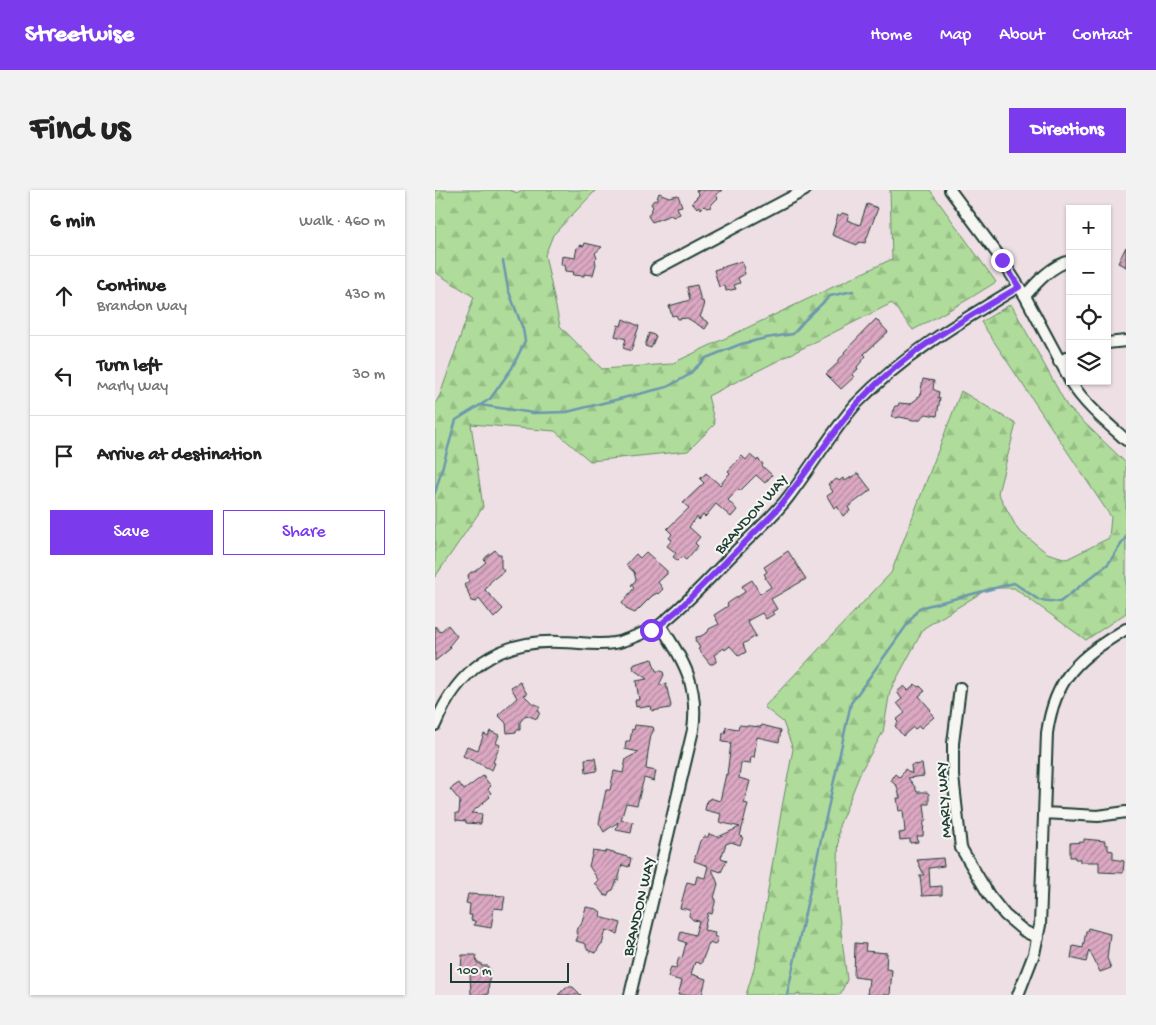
<!DOCTYPE html>
<html lang="en">
<head>
<meta charset="utf-8">
<style>
  :root { --surface:#fff; --page:#f2f2f2; --text:#222; --muted:#767676; --line:#e0e0e0; --accent:#7c3aed }
  body { margin:0; font-family:"Gochi Hand",sans-serif; background:var(--page); color:var(--text) }
  .controls { position:absolute; right:15px; top:15px; display:grid; overflow:hidden; border-radius:0px; box-shadow:0 1px 4px #0004 }
  .controls button { width:45px; height:45px; display:grid; place-items:center; padding:0; border:0; border-bottom:1px solid var(--line); background:var(--surface); color:var(--text); font:25px sans-serif }
  .scale { position:absolute; left:15px; bottom:12px; width:119px; box-sizing:border-box; padding-left:5px; border:2px solid #1f3d34; border-top:0; font-size:14px; line-height:18px; white-space:nowrap; color:#1f3d34; -webkit-text-stroke:4px #f6f6f2; paint-order:stroke }
  .stop { position:absolute; width:15px; height:15px; margin:-11px; border:4px solid #7c3aed; border-radius:50%; background:#fff }
  .stop.end { background:#7c3aed; border-color:#fff; box-shadow:0 1px 5px #0008 }
  .list { margin:0; padding:0; list-style:none }
  h2 { display:flex; justify-content:space-between; align-items:center; height:65px; margin:0; padding:0 20px; font-size:21px }
  h2 small { font-size:16px; font-weight:400; color:var(--muted) }
  .list li { display:grid; grid-template-columns:32px 1fr auto; gap:15px; align-items:center; box-sizing:border-box; height:80px; padding:0 20px; border-top:1px solid var(--line) }
  .list b { display:block; font-size:19px; white-space:nowrap }
  .list p { margin:0; font-size:16px; white-space:nowrap; color:var(--muted) }
  .list em { font-size:16px; font-style:normal; color:var(--muted) }
  .actions { display:flex; gap:10px; padding:15px 20px }
  .actions a { flex:1; padding:11px 0; border:1px solid var(--accent); border-radius:0px; text-align:center; font-size:18px; color:var(--accent) }
  .actions .main { background:var(--accent); color:#fff }
  .icon { flex:none; width:28px; height:28px; fill:none; stroke:currentColor; stroke-width:2; stroke-linecap:round; stroke-linejoin:round }
  .map { position:relative; flex:none; width:691px; height:805px; overflow:hidden; border-radius:0px }
  header { display:flex; align-items:center; gap:30px; box-sizing:border-box; height:70px; padding:0 25px; background:var(--accent); color:#fff }
  header strong { font-size:24px }
  nav { display:flex; gap:28px; margin-inline-start:auto; font-size:18px }
  .intro { display:flex; align-items:center; justify-content:space-between; box-sizing:border-box; height:120px; padding:0 30px }
  h1 { margin:0; font-size:35px }
  .button { padding:12px 22px; border-radius:0px; background:var(--accent); color:#fff; font-size:18px; font-weight:700 }
  main { display:flex; gap:30px; padding:0 30px }
  aside { flex:1; background:var(--surface); border-radius:0px; box-shadow:0 1px 4px #0004 }
  .map>svg:first-child { display:block }
</style>
</head>
<body>
<header>
<strong>Streetwise</strong>
<nav><a>Home</a><a>Map</a><a>About</a><a>Contact</a></nav>
</header>
<div class="intro"><h1>Find us</h1><a class="button">Directions</a></div>
<main>
<aside>
<h2>6 min<small>Walk · 460 m</small></h2>
<ul class="list">
<li><svg class="icon" aria-label="ahead" viewBox="0 0 24 24"><path d="M12 20V5M6 11l6-6 6 6"/></svg><div><b>Continue</b><p>Brandon Way</p></div><em>430 m</em></li>
<li><svg class="icon" aria-label="left" viewBox="0 0 24 24"><path d="M17 20v-9H6M10 6l-5 5 5 5"/></svg><div><b>Turn left</b><p>Marly Way</p></div><em>30 m</em></li>
<li><svg class="icon" aria-label="arrive" viewBox="0 0 24 24"><path d="M6 21V4h12l-3 4 3 4H6"/></svg><div><b>Arrive at destination</b></div></li>
</ul>
<div class="actions"><a class="main">Save</a><a>Share</a></div>
</aside>
<div class="map">
<svg width="691" height="805" viewBox="0 0 691 805">
  <defs>
    <pattern id="forest-firs" width="22" height="20" patternUnits="userSpaceOnUse" patternTransform="scale(1.25)"><rect width="22" height="20" fill="#afdc9a"/><path d="M5 1l3.5 6h-7zM16 11l3.5 6h-7z" fill="#96be85"/></pattern>
    <pattern id="building-hatch" width="6" height="6" patternUnits="userSpaceOnUse" patternTransform="scale(1.25)"><rect width="6" height="6" fill="#dca8c3"/><path d="M-1 1l2-2M0 6l6-6M5 7l2-2" fill="none" stroke="#b28a9f"/></pattern>
  </defs>
  <rect width="100%" height="100%" fill="#eedfe4"/>
  <filter id="ink" filterUnits="userSpaceOnUse"><feTurbulence type="fractalNoise" baseFrequency=".02" numOctaves="2"/><feDisplacementMap in="SourceGraphic" scale="10" xChannelSelector="R" yChannelSelector="G"/><feConvolveMatrix kernelMatrix="1 2 1 2 8 2 1 2 1" color-interpolation-filters="sRGB"/></filter>
  <g filter="url(#ink)">
    <path fill="url(#forest-firs)" stroke="#678c67" d="M0 0H74L83 3 90 0H161L118 45 110 65 125 136 167 179 236 174 457 69 455 0H495L561 92 532 110 478 140 457 113 273 206 280 234 253 261 155 271 120 241 36 234 48 317 0 387V214L5 205 39 107 0 82Z
      M576 114 632 216 691 273V423L651 450 579 398H554L489 438 455 501 448 542 427 579 404 636 402 709 412 790 405 805H311L321 772 347 617 358 559 348 532 329 517 456 383 526 201 581 234 563 303 583 340 612 363 632 369 674 348 676 327 546 132Z"/>
    <g fill="none" stroke-linecap="round" stroke-linejoin="round">
      <path stroke="#6d97ad" stroke-width="2.5" d="M45 215 98 223 132 222 232 197 252 186 271 168 306 154 331 148 358 144 370 130 395 106 418 101
        M0 303 21 230 55 209 77 178 90 151 88 139 73 99 68 71
        M352 805 416 513 484 418 579 393 604 410 625 412 673 374 691 347"/>
    </g>
    <path fill="url(#building-hatch)" stroke="#1f3d34" d="M261 0H287L281 5 283 8 277 14 276 17 272 18 269 16 266 19 264 16 262 18 257 12 264 5Z
      M224 3 234 7 243 5 247 16 242 17 245 24 238 27 236 25 217 32 213 26 218 17 216 14 218 11 222 9Z
      M432 14 443 18 430 53 424 52 422 55 397 45 403 25 405 26 407 23 414 25 412 30 425 35Z
      M150 53 167 57 160 63 162 68 160 70 161 74 158 85 149 84V86L138 85 139 82 130 81 129 75H126L127 66 140 68 142 57 144 55 149 56Z
      M691 57V77L683 73Z
      M307 71 310 84 303 88 305 93 299 95 301 99 291 101 290 96 284 97 279 80Z
      M262 95 266 111H268L269 117 265 127 274 133 270 139 252 128 243 129 241 125 237 126 234 116 255 110 252 97Z
      M188 129 204 136 196 161 188 158 191 149 180 146 183 135 186 136Z
      M441 129 453 142 429 164 431 166 422 177 423 179 417 185 419 187 406 199 391 184 404 172 402 171 410 164 409 162Z
      M214 143 221 146 216 158 210 156Z
      M488 189 499 191 498 199 504 202 503 208H505L502 226 491 224 484 230H478L465 227 461 228 457 226 459 218 460 216H463L464 213 475 214 483 208V206H485Z
      M315 265 322 271 323 269 328 274 327 276 337 285 330 293 321 285 305 301 304 299 293 310 302 320 296 327 281 314 270 327 268 325 264 330 262 327 254 337 265 347 260 353 263 356 251 370 247 367 243 371 238 367 241 363 232 356 237 350 234 348 237 344 232 339 254 318 248 313 269 293 265 289 271 283 285 295 295 283 293 281 307 266 311 270Z
      M423 283 436 300 413 317 415 321 408 326 402 316 399 318 392 306 398 302 393 294 402 289 404 291 408 288 410 291Z
      M60 360 63 364H66V377L69 381 56 391 50 400 68 419 59 428 44 409 41 412 36 411 32 399 29 395 34 391 33 385 36 382H39L51 372 49 370 51 367Z
      M353 361 371 389 336 409 342 419 337 422 339 424 331 429 327 423 312 431 321 446 308 454 311 462 304 466 295 456 290 460 289 458 279 465 281 469V472L278 474H275L263 459 265 458 260 450 261 447 266 446 273 442 274 439 284 434 279 425 293 416 292 414 296 411 310 402 307 396 317 390 325 404 336 397 330 388 331 387 329 384 332 382 329 377Z
      M211 362 232 381V384L223 392 228 399 223 404 222 403 217 406 200 423 193 420 187 413 199 398 196 395 201 390 199 382 191 375 201 364 205 368Z
      M13 435 22 446 14 456 16 458 0 471V436L5 442Z
      M217 469 221 481H226L228 482 229 485 224 495 231 494 236 516 235 518 217 521 216 516 204 518V516L201 517 200 510H204L201 491 212 489 199 480 198 476 200 474Z
      M85 492 92 504 89 505 97 513 105 516 103 521 105 522 102 529 91 525 85 532V540H81V542L72 543 71 533 63 525 82 508 76 497Z
      M480 494 483 497 485 496 490 501 484 506 496 520 495 521 499 527 486 538 484 536 480 539 478 537 468 546 460 536 463 532 461 530 470 523 462 513 467 509 462 502 469 496 473 500Z
      M200 535 218 537 219 540 216 545 213 562 211 579 221 581 219 591 209 588 202 615 191 613 186 630 198 632 196 643 181 640 183 632 169 642 164 633 171 600H175L179 581 188 583 191 569 204 562 190 559 191 551H195L197 539 199 540Z
      M304 535 326 537 327 535 346 540 344 552 322 547 319 568 316 567 315 574 306 573 304 588 315 591 309 613 313 614 305 646 308 647 305 655 296 652 291 654 286 668 292 670 286 682 277 679 283 694 279 708 281 709 277 724 273 723 269 740 280 742 279 746 283 748 280 755 274 753 266 774 260 772 256 784 271 789 267 805H243L247 791 233 787 236 777 241 778 244 767 247 768 251 753 244 750 246 741 260 745 264 731 258 730 254 726 255 720 245 718 252 692 260 694 262 686 270 688 273 676 259 671 265 651 269 647H273L274 644 283 647 305 637 284 632 286 624 270 620 272 610H274L275 608 285 611 291 584 292 585 296 553 287 552 288 543 290 544 291 537 303 539Z
      M55 541 64 545 61 553 65 555 58 572 60 573 57 580 28 566 32 556 43 560 49 544 53 546Z
      M160 568 162 579 161 581 151 583 150 569Z
      M487 574 489 586 473 588 480 597 482 602H492L494 604V614H489L491 631H489L488 646H482L483 652 475 653V649L465 650 464 643 470 642 468 620 464 621 462 608H465L462 596 456 591 460 584 465 588 470 579 477 584 476 575Z
      M48 586 56 596 53 599 56 603 54 605 55 607 36 623 47 624 46 634 31 633V631L21 630V623H24L25 611 15 599 24 593 29 600Z
      M649 649 670 651V655H673V660L678 661V669L689 671 688 683 664 682V672H645V669H640V667H635V653L649 652Z
      M158 661 171 663V661L196 668 194 677 187 675 183 691 182 690 178 700 175 701 172 706 169 705 160 693 164 691 154 676Z
      M508 668 509 676 494 678 495 697 507 696V705L487 706 485 685H489L482 670Z
      M33 704 70 706 68 719 59 718 56 738 39 735 40 731 36 730 37 725H34L35 714 31 713Z
      M151 717 162 719 166 722 165 726 169 728 186 733 183 744 171 740 167 755H165L161 763 154 761 151 757V754L141 751 143 746 141 742 142 738 146 735Z
      M653 738 675 744 672 768 676 778 665 782 654 760 651 772 636 768 638 756 648 758 651 741H652Z
      M420 753 431 754 430 761 452 763 451 779 457 780 455 805H432L434 789 419 787Z
      M27 765H41L42 773H46V776H53V779H55L53 805H36L35 783 31 782V779H26Z
      M131 797H138L146 805H123Z"/>
    <g fill="none" stroke-linecap="round" stroke-linejoin="round">
      <defs>
        <path id="minor" d="M515 0 567 70 590 106 635 190
          M221 79 370 0
          M590 106C601 93 617 75 635 71
          M672 153 691 151
          M624 172 635 166
          M635 191C650 215 671 232 691 250
          M225 435C254 412 278 384 304 358 321 341 340 325 354 306 377 276 396 243 421 214 468 165 526 131 583 97
          M525 498 518 553V586L526 658 554 705 570 725 589 741 603 748
          M0 535C22 480 64 449 125 452 143 452 160 456 179 453 195 450 211 442 225 435 249 470 264 496 258 540L195 805
          M609 623 663 626 691 622
          M583 805 599 764 605 735 612 543C620 486 645 467 691 439"/>
      </defs>
      <use href="#minor" stroke="#1f3d34" stroke-width="14"/>
      <use href="#minor" stroke="#f6f6f2" stroke-width="10"/>
    </g>
  </g>
  <g fill="none" stroke-linecap="round" stroke-linejoin="round" filter="url(#ink)">
    <path stroke="#7c3aed" stroke-width="6" d="M216 440 225 435 245 418 339 323C369 289 391 250 420 216 465 165 526 131 584 97L567 70"/>
  </g>
  <g text-anchor="middle" stroke-width="4" stroke-linejoin="round" paint-order="stroke">
    <g font-size="16" fill="#1f3d34" stroke="#f6f6f2">
      <text transform="translate(315 323) rotate(-48)" y="6">BRANDON WAY</text>
      <text transform="translate(507 610) rotate(-94)" y="6">MARLY WAY</text>
      <text transform="translate(202 716) rotate(-77)" y="6">BRANDON WAY</text>
    </g>
  </g>
</svg>
<div class="controls">
<button>+</button>
<button>−</button>
<button><svg class="icon" aria-label="locate" viewBox="0 0 24 24"><circle cx="12" cy="12" r="6"/><path d="M12 2v4M12 18v4M2 12h4M18 12h4"/></svg></button>
<button><svg class="icon" aria-label="layers" viewBox="0 0 24 24"><path d="M12 4l9 5-9 5-9-5zM3 14l9 5 9-5"/></svg></button>
</div>
<div class="scale">100 m</div>
<div class="stop" style="left:216px;top:440px"></div>
<div class="stop end" style="left:567px;top:70px"></div>
</div>
</main>
</body>
</html>
